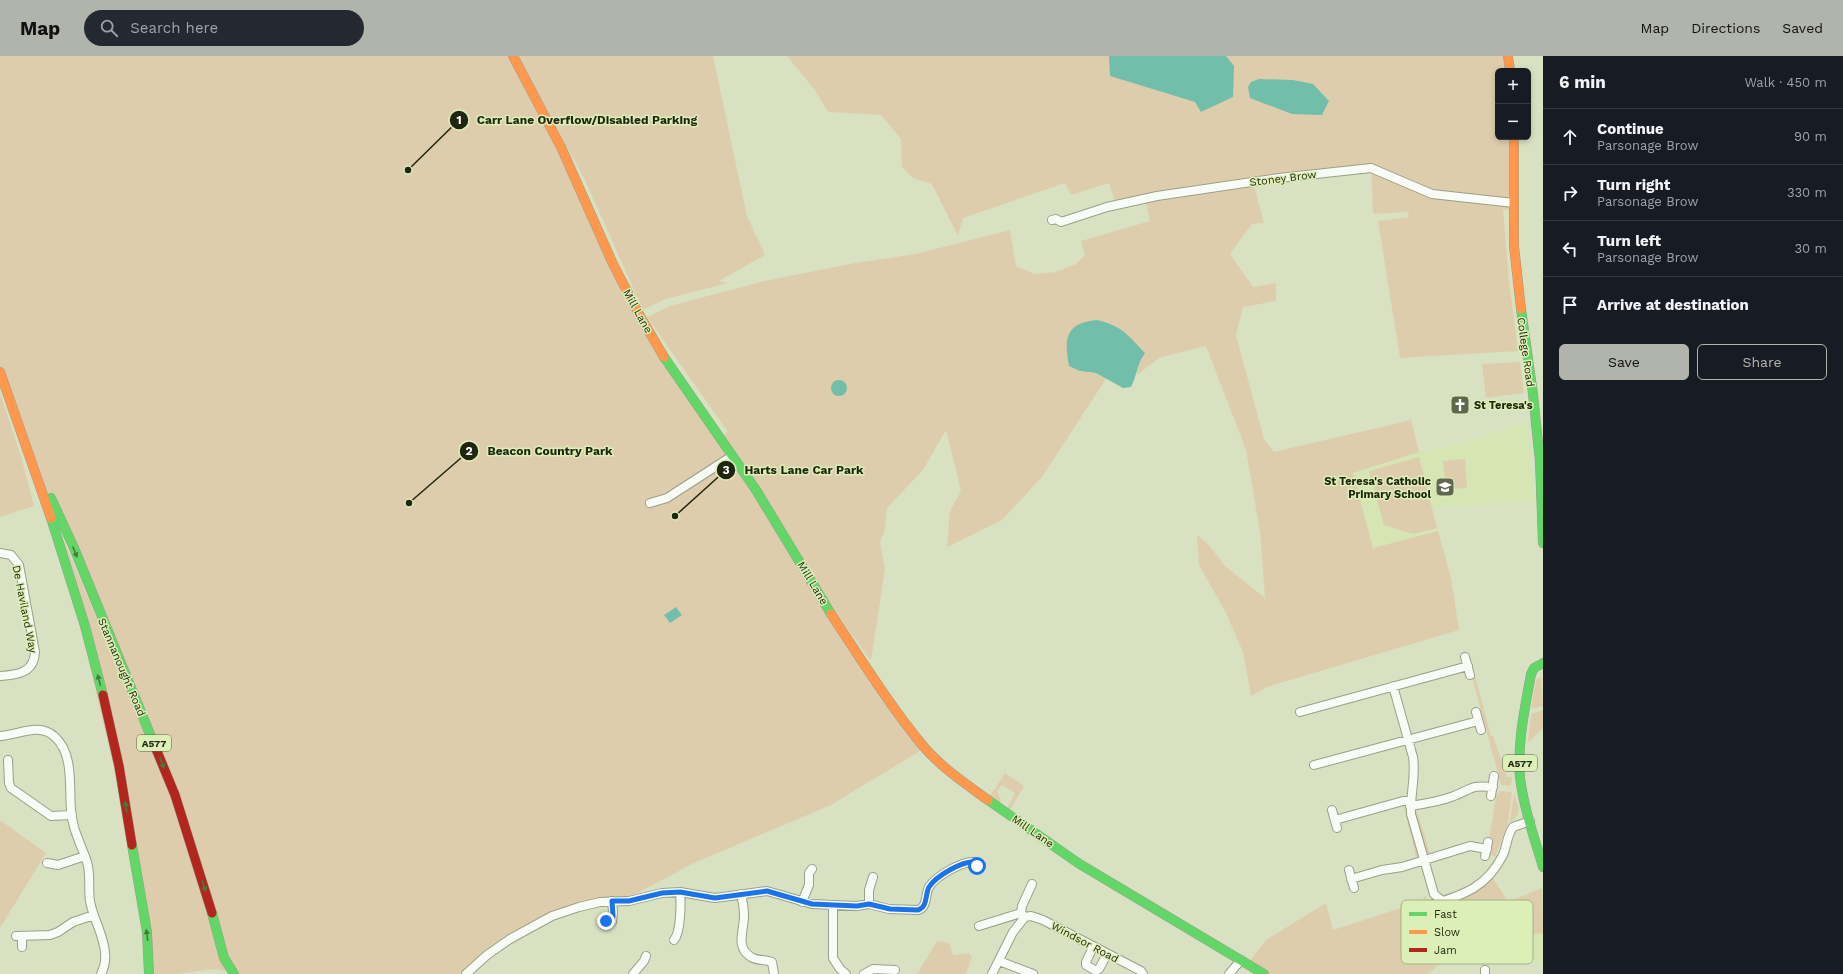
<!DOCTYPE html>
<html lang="en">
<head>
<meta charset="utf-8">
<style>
  :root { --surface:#171b24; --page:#242831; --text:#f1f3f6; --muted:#9ea1a6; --line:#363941; --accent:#b0b4aa }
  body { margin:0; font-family:"Work Sans",sans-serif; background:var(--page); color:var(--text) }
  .controls { position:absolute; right:12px; top:12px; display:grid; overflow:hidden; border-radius:6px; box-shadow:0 2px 6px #0003 }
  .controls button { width:36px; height:36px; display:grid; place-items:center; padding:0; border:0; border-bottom:1px solid var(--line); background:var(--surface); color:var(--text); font:20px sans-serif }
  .stop { position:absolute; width:12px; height:12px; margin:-9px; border:3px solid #1a73e8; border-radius:50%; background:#fff }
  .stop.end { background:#1a73e8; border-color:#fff; box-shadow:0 1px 4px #0008 }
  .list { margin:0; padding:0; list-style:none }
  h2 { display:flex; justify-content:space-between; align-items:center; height:52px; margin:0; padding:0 16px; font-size:17px }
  h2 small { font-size:13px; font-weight:400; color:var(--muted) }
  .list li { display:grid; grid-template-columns:26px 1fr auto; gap:12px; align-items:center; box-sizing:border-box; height:56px; padding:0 16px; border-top:1px solid var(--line) }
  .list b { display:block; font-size:15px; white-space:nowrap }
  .list p { margin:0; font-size:13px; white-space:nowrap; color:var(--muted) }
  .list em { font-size:13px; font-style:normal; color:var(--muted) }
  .actions { display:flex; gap:8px; padding:12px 16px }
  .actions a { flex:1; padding:9px 0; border:1px solid var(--accent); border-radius:6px; text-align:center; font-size:14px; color:var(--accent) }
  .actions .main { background:var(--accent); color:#111 }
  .icon { flex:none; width:22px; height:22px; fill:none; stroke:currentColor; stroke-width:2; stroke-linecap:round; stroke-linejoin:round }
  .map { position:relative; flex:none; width:1543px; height:918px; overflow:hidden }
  header { display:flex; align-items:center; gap:24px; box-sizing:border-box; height:56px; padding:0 20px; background:var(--accent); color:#111 }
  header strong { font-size:19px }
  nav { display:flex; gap:22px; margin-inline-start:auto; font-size:14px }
  .search { width:280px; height:36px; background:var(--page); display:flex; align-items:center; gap:10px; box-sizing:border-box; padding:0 14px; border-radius:22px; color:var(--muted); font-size:15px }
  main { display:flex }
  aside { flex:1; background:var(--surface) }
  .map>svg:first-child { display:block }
</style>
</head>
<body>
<header>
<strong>Map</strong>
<div class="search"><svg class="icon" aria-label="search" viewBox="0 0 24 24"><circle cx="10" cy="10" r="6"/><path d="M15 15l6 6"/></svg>Search here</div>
<nav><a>Map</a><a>Directions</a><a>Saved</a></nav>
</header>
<main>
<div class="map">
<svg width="1543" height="918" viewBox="0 0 1543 918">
  <rect width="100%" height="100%" fill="#d8e2c3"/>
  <path fill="#d5e5b4" d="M1527 366 1535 445 1432 452 1438 475 1373 492 1353 416 1419 396 1454 389Z
    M1543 877V907H1526L1523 879Z"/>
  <path fill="#decdad" d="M0 0H513L640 260 925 692 831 749 694 807 638 837 618 845 579 851 510 883 468 918H234L175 739 30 398 0 316Z
    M518 0H713L747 160 765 199 719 225 728 227 666 243 643 254 584 122Z
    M787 0H1508L1510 15H1498V81H1514V153L1503 154 1509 224 1518 295 1400 302 1378 165 1409 161 1408 156 1373 158 1371 112 1253 126 1264 167 1252 168 1230 198 1253 231 1276 227V245L1243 251 1236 279 1264 383 1274 396 1411 364 1419 396 1353 417 1373 492 1438 475 1451 522 1459 574 1267 631 1251 640 1243 596 1225 555 1199 509 1197 479 1209 489 1224 509 1265 542 1260 476 1246 394 1206 290 1159 302 1137 319V312L1142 302 1080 315 1096 317 1106 323 1042 421 1002 464 947 491 950 455 961 435 946 374 923 414 887 452 885 474 880 486 885 513 871 605 825 541 723 379 728 376 647 261 670 250 764 225 855 207 916 198 1010 174 1016 210 1035 218 1056 216 1076 208 1085 199 1081 185 1150 165 1145 143 1116 149 1109 127 1071 139 1065 127 963 162 958 180 932 128 913 122 902 111 901 83 881 59 828 56 814 33Z
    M1520 306 1524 337 1486 342 1482 308Z
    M0 337 21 400 34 450 0 461Z
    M1419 401 1437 472 1413 478 1384 469 1369 415Z
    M1465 403 1467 432 1446 433 1443 405Z
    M55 463 174 747 225 915 214 913 178 918H153L143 834Z
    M1475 620 1491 680H1493L1507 721H1512L1511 730 1501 729 1472 621Z
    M1541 621 1543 650 1531 653 1536 624Z
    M1543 654V672L1528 687 1531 658Z
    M1005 717 1024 730 1010 754 1007 752 1015 737 1002 729 997 735 1001 744 1000 747 990 740Z
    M1499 735 1512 736 1508 767 1495 801 1488 798V791L1496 741Z
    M1514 737C1518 751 1524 756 1510 766Z
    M1404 751H1407L1408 762 1419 800 1416 801Z
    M1417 755 1430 797 1426 798 1414 756Z
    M0 764 46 797 0 872Z
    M1493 822 1508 846 1542 832 1543 877 1461 888 1428 918H1270L1249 906 1266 884 1326 847 1333 874 1422 845 1425 839 1427 845 1423 848 1454 845 1470 839Z
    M937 885 949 887 953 899 969 897 972 901 966 918H917Z"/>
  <path fill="#71beaa" d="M1109 0H1226L1234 10 1233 41 1201 56 1195 46 1110 20Z
    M1259 23 1293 24 1313 28 1329 45 1322 59 1292 58 1250 42 1248 31 1251 26Z
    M1097 264C1121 269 1129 280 1145 297 1137 308 1137 319 1131 331L1123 332 1096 317 1080 315 1069 310C1064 283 1065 267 1097 264Z
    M831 332a8 8 0 1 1 16 0a8 8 0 1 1-16 0Z
    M676 551 682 559 670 567 664 559Z"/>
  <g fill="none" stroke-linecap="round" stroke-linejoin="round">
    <defs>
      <path id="street" d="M1052 164 1056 163 1061 166 1107 151 1157 140 1279 122 1371 112 1432 138 1514 147
        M650 447 667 442 732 400
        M0 497 11 499 19 509 35 596C34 617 17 619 0 620
        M1465 601 1470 619
        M1393 630 1413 701C1416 721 1410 739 1411 758L1434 838 1442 845
        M1300 656 1468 610
        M1476 656 1481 674
        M0 680C19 679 39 666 55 681 74 698 69 731 71 754 72 773 81 788 87 806 91 819 88 832 90 845 93 863 104 879 105 897 106 905 104 912 101 918
        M8 704 9 727 11 732 51 760 72 759
        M1314 709 1478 665
        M1491 740 1494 720
        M1410 750C1424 748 1441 745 1454 740 1473 732 1471 729 1493 731
        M1332 754 1337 772
        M1335 764 1403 745H1410
        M1485 800 1488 786
        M47 807 58 809 85 800
        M1349 814 1354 832
        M1351 823 1382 814 1402 811 1470 790 1487 793
        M741 838C743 846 744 853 744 860 744 875 735 891 751 901 757 905 765 903 772 906L774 918
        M802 846 809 829V817L812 813
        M869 848V834L873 821
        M833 849V902L840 913 846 918
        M1424 851C1458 840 1485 835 1503 799 1507 790 1507 779 1513 771L1530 765
        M1025 861 1031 860 1043 864 1141 915 1143 918
        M612 866 613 856 612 845
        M979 870 1021 857
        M16 880 50 879 58 876 73 866 94 859
        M22 881V891
        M674 884C681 876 681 847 680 836
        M1093 891 1086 906V909L1096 915 1099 913 1107 898
        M999 905 1033 918
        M1485 914V918
        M466 918 487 899 510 883 552 860 579 851 600 846 629 845 662 837 680 836 715 842 767 835 812 848 857 850 869 848 889 853 918 854C928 851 925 838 929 831 936 820 962 805 974 806L977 810
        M633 918 644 905 646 900
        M864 918 873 913 895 914
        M992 918 1013 876 1025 861 1021 857 1022 850 1032 828
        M1229 918 1241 904"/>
      <path id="fast" d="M1521 253 1533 338 1540 406 1543 487
        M664 301 756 434 831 558
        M51 442 74 492 154 688
        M51 462 85 570 103 639
        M1543 607 1534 612 1531 618C1525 652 1517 687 1520 722 1524 752 1534 781 1543 811
        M988 744 1078 807 1264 918
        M132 789 147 876 149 918
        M212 857 224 902 234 918"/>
      <path id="slow" d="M513 0 561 91 613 208 640 260 664 301
        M1508 0 1510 15
        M1514 81V190L1521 253
        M0 316 51 462
        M831 558C861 603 890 650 924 691 942 712 966 728 988 744"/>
      <path id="jam" d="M103 639 119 710 132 789
        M154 688 175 739 212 857"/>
    </defs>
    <use href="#street" stroke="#98a088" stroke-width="10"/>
    <use href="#fast" stroke="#98a088" stroke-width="10"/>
    <use href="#slow" stroke="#98a088" stroke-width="10"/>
    <use href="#jam" stroke="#98a088" stroke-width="10"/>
    <use href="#street" stroke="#f9fbf6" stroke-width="8"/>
    <use href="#fast" stroke="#63d668" stroke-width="9"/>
    <use href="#slow" stroke="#ff974d" stroke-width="9"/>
    <use href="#jam" stroke="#b3261e" stroke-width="9"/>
  </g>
  <defs><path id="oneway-solid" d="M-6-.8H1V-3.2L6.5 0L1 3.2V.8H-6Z"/></defs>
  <g fill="#417e3c">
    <use href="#oneway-solid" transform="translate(75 496) rotate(68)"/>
    <use href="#oneway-solid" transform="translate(99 624) rotate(-105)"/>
    <use href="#oneway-solid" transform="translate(162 707) rotate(68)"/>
    <use href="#oneway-solid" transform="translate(126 751) rotate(-100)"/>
    <use href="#oneway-solid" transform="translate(204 830) rotate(73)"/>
    <use href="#oneway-solid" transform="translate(147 879) rotate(-98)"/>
  </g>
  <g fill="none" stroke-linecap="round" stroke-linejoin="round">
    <path stroke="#1a73e8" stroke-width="5" d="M606 865 612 866 613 860 612 845H629L662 837 680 836 715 842 767 835 812 848 857 850 869 848 890 853 918 854C928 851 925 838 929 831 936 820 962 805 974 806L977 810"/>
  </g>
  <defs>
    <symbol id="church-square" viewBox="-11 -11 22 22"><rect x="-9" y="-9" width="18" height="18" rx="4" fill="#60674e" stroke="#dcefb6"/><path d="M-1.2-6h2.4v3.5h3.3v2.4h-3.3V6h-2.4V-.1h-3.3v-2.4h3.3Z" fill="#fff"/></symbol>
    <symbol id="school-square" viewBox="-11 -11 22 22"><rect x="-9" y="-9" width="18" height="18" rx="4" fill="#60674e" stroke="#dcefb6"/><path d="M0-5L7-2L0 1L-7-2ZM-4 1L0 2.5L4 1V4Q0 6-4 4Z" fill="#fff"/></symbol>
  </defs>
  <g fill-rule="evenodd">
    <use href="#church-square" x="1449" y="338" width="22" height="22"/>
    <use href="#school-square" x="1434" y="420" width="22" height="22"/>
  </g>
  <g text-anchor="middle" stroke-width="3" stroke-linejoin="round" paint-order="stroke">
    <g fill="#dcefb6" stroke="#586241" stroke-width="1">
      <rect x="137" y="679" width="34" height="16" rx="3"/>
      <rect x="1503" y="699" width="34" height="16" rx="3"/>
    </g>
    <g font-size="10" font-weight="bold" fill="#1f250f">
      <text x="154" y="691">A577</text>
      <text x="1520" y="711">A577</text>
    </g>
    <g font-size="11" fill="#1f250f" stroke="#dcefb6">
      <text transform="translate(1283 122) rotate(-7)" y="4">Stoney Brow</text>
      <text transform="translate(638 255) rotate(61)" y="4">Mill Lane</text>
      <text transform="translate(1526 296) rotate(82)" y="4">College Road</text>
      <text transform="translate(813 527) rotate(59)" y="4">Mill Lane</text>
      <text transform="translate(25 553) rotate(79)" y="4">De Haviland Way</text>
      <text transform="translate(122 611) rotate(67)" y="4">Stannanought Road</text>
      <text transform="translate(1033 775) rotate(35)" y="4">Mill Lane</text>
      <text transform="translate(1085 886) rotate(28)" y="4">Windsor Road</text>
    </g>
    <g font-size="11" font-weight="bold" fill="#1f250f" stroke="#dcefb6" text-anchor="start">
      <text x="1474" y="353">St Teresa's</text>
      <text x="1431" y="429" text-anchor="end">St Teresa's Catholic<tspan x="1431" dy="13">Primary School</tspan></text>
    </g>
  </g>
  <rect x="1401" y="844" width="132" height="64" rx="6" fill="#dcefb6" stroke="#a3b284" stroke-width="1"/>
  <rect x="1409" y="856" width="18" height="4" fill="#63d668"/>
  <rect x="1409" y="874" width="18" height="4" fill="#ff974d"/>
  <rect x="1409" y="892" width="18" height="4" fill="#b3261e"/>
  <g font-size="11" fill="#1f250f">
    <text x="1434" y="862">Fast</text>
    <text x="1434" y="880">Slow</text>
    <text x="1434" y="898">Jam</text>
  </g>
  <path fill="none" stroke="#1f250f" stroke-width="1.5" d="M408 114L459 64M409 447L469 395M675 460L726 414"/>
  <g fill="#1f250f" stroke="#dcefb6" stroke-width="1.5">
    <circle cx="408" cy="114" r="4"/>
    <circle cx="409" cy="447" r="4"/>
    <circle cx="675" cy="460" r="4"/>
    <circle cx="459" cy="64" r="10"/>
    <circle cx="469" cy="395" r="10"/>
    <circle cx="726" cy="414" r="10"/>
  </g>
  <g font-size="12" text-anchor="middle" font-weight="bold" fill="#fff">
    <text x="459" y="68">1</text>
    <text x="469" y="399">2</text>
    <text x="726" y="418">3</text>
  </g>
  <g font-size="12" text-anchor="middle" font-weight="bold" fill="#1f250f" stroke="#dcefb6" stroke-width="3" stroke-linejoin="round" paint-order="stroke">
    <text x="587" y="68">Carr Lane Overflow/Disabled Parking</text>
    <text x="550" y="399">Beacon Country Park</text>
    <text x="804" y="418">Harts Lane Car Park</text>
  </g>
</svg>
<div class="controls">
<button>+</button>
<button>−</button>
</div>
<div class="stop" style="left:977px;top:810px"></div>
<div class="stop end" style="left:606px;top:865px"></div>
</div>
<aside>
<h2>6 min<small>Walk · 450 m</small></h2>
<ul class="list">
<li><svg class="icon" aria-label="ahead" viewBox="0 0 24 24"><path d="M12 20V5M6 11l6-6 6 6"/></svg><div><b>Continue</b><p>Parsonage Brow</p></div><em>90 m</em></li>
<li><svg class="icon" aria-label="right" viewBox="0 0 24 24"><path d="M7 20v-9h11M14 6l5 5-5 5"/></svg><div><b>Turn right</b><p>Parsonage Brow</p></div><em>330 m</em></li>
<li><svg class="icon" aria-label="left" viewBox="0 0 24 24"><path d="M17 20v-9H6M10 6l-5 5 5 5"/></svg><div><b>Turn left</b><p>Parsonage Brow</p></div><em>30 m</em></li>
<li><svg class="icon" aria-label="arrive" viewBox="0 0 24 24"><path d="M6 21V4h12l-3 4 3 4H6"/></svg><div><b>Arrive at destination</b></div></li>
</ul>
<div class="actions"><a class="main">Save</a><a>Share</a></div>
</aside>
</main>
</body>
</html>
